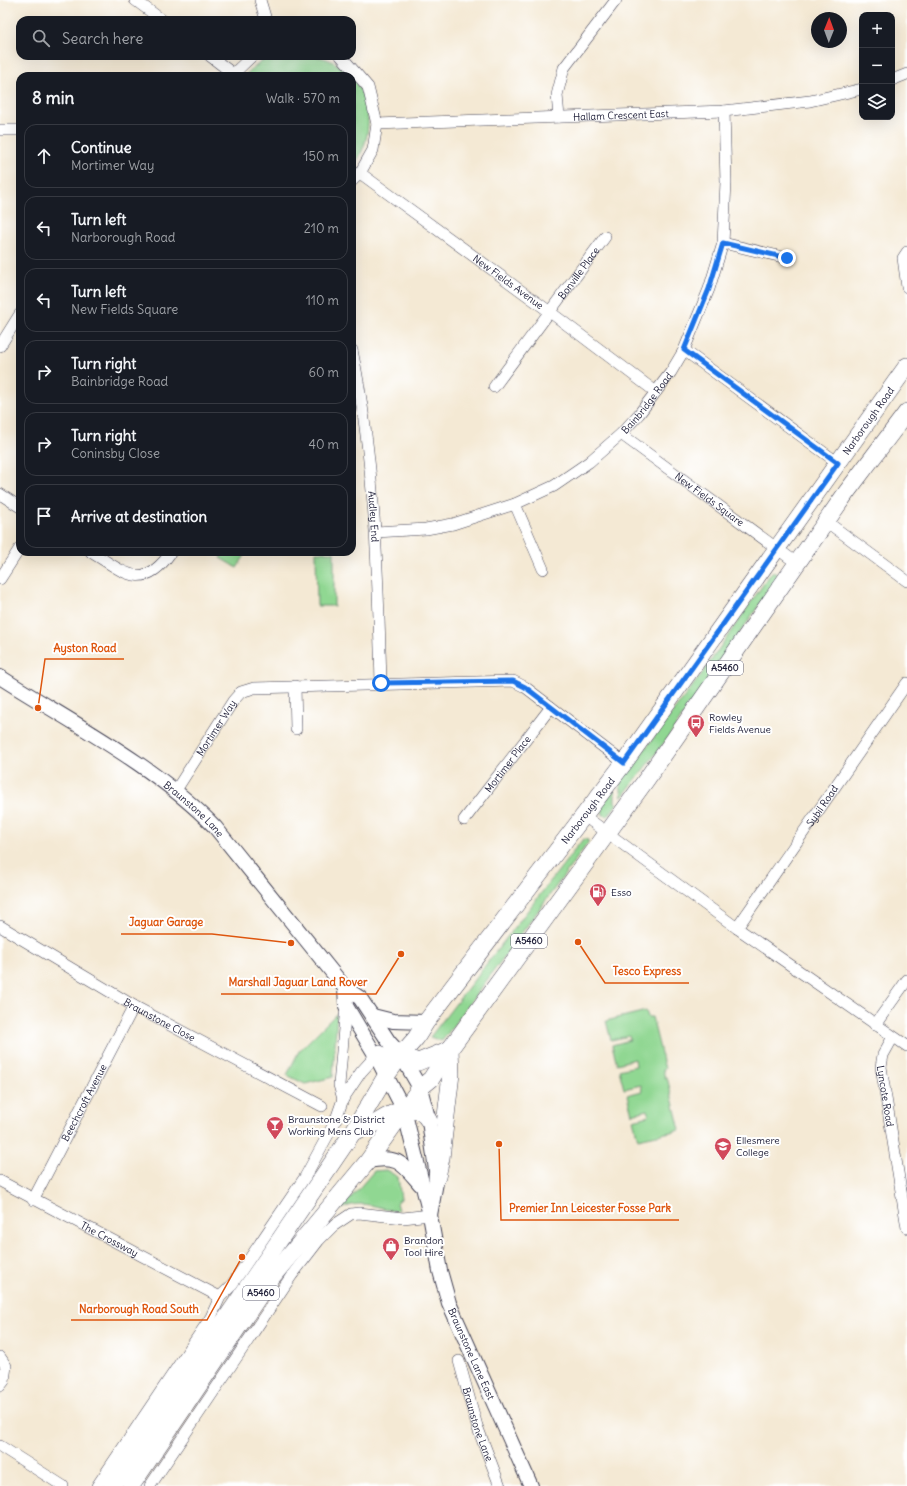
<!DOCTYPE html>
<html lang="en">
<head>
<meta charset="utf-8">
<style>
  :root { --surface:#171b24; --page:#20242c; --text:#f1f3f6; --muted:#9ea1a6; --line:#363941 }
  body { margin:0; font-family:Delius,sans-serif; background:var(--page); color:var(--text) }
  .controls { position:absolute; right:12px; top:12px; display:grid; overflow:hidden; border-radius:8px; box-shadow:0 4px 16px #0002 }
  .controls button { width:36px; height:36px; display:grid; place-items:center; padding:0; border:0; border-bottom:1px solid var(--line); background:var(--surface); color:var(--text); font:20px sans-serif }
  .compass { position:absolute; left:811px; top:12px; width:36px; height:36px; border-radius:50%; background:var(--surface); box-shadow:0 4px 16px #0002; rotate:1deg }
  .stop { position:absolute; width:12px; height:12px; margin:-9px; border:3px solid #1a73e8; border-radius:50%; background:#fff }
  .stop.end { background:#1a73e8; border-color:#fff; box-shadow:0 1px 4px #0008 }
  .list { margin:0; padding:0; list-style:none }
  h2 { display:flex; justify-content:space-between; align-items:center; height:52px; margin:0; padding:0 16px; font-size:17px }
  h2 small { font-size:13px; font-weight:400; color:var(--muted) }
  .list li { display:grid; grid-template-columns:26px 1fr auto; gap:12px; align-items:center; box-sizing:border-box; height:64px; margin:0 8px 8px; padding:0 8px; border:1px solid var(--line); border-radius:12px }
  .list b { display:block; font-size:15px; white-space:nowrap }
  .list p { margin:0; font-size:13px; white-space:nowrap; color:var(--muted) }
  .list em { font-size:13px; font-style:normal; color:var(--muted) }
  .icon { flex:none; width:22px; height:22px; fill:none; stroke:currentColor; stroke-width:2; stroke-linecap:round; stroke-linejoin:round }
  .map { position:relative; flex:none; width:907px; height:1486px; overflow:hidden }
  .search { position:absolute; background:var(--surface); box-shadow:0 4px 16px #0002; left:16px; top:16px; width:340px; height:44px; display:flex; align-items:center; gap:10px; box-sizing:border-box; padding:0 14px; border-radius:12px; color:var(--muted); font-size:15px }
  .panel { position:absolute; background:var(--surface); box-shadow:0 4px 16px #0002; left:16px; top:72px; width:340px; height:484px; border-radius:12px }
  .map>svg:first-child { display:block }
</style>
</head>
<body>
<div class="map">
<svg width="907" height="1486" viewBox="0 0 907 1486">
  <rect width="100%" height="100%" fill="#fff"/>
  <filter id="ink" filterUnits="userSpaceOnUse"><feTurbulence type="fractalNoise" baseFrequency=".025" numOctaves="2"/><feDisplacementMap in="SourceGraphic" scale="8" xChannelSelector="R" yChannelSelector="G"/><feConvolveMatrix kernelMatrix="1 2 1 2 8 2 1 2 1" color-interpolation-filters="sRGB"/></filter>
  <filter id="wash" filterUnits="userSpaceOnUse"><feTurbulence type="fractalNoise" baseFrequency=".012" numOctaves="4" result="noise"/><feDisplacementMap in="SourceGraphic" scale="16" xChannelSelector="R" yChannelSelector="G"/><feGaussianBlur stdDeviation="0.9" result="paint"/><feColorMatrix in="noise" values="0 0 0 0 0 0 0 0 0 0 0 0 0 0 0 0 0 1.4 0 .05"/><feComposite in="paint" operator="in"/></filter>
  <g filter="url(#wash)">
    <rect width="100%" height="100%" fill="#f4e9d4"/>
    <path fill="#90d792" stroke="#597c66" d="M274 56C307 56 326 50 351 76H244L262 61Z
      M352 77C374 105 373 140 352 168Z
      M224 552H247L237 568 220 558Z
      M316 552H334V606H317Z
      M774 572 778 575 777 579 667 739 622 797 620 782 701 675 771 573Z
      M613 790 615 792V802L617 804 608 816 603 815 602 805Z
      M583 839 588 840V843L442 1041 430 1037Z
      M646 1011 648 1017H652L665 1069 663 1070 665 1078 667 1077 680 1130 638 1139 633 1120 649 1116 647 1110 632 1114 627 1095 642 1091 641 1085 624 1089 619 1070 636 1066 635 1059 617 1064 612 1045 630 1040 629 1036 611 1040 606 1021Z
      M337 1013 333 1077 305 1084 287 1075 299 1051Z
      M386 1170 398 1177 401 1199 396 1203 398 1210 393 1211C374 1206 358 1199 340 1210L374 1171Z"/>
  </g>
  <g filter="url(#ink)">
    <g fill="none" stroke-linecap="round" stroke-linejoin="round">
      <defs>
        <g id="minor">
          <path d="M135 0 162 20"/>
          <path d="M260 0 266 20"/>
          <path d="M210 56 232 73"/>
          <path d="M341 56 368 87 377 124 373 150 360 173 352 181"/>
          <path d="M231 76 252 56"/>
          <path d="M892 80 907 74"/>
          <path d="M559 117 557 95 564 68 616 0"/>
          <path id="s1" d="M377 124 724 111 810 101 862 89"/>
          <path d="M0 130H20"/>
          <path id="s2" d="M360 173 550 312 656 392"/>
          <path d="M723 243 787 258"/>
          <path d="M907 252 903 258 907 287"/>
          <path d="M0 346 20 314"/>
          <path id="s3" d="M352 350C375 460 378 572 381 683"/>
          <path d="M684 350 838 463"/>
          <path id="s4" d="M494 387 605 237"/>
          <path id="s5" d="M621 434 798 564"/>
          <path d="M0 494 20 507"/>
          <path d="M515 504 543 569"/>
          <path d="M827 522 907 581"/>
          <path id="s6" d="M376 532 426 529 453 524 515 504 554 486 589 462 621 434 639 414 671 372 684 350 709 289 723 243 726 182 724 111"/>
          <path d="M91 552C124 572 143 593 171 552"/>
          <path d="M0 579 20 548"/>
          <path d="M295 686 296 729"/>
          <path id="s7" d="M176 790 233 701 241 692 254 688 513 681 525 687 624 763"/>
          <path d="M583 815 737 928 907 1046"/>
          <path id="s8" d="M464 820 551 707"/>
          <path id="s9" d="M0 926 134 1006 322 1106"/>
          <path id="s10" d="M737 928 907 683"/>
          <path d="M875 1025 907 980"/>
          <path id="s11" d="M893 1037 883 1055 881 1067 907 1228"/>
          <path d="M343 1099 339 1085 346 1006"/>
          <path id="s12" d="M0 1181 220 1297"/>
          <path id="s13" d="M33 1200 134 1006"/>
          <path d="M0 1357 6 1366 4 1381 0 1386"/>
          <path id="s14" d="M459 1361 477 1426 500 1486"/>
          <path d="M0 1446 63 1486"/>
          <path d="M97 1486 211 1317 220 1297 231 1286 305 1177 335 1122 343 1099 361 1072 380 1051"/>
          <path d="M150 1486 292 1275 319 1240 333 1226 351 1214 359 1213 403 1218 430 1215"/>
        </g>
        <g id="tertiary">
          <path id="s15" d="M0 677C72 723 156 766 215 827L345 988 360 998 389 1042 401 1055 420 1088 429 1121 437 1177 430 1215"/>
          <path id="s16" d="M345 988 346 1006 376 1056 404 1110 430 1215 440 1271 449 1303 531 1486"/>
          <path d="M373 1016 393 1021 426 1022"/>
          <path d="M368 1161C398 1155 402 1163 420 1184"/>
        </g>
        <g id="primary">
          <path d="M376 1056 401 1055 418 1062 450 1049"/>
          <path d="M353 1132C360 1129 369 1127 376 1123 393 1112 416 1099 429 1121"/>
          <path d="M437 1177 441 1158 451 1074 450 1049"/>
          <path id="s17" d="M112 1486 353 1132 386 1076 401 1055 416 1038 426 1022 624 763 907 366"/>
          <path d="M131 1486 271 1278 368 1161 420 1088 431 1079 450 1049 646 780 846 493 907 412"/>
        </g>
      </defs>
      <use href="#minor" stroke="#424052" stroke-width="12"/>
      <use href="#tertiary" stroke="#424052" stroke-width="16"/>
      <use href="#primary" stroke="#424052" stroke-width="18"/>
      <use href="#minor" stroke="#fff" stroke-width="11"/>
      <use href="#tertiary" stroke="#fff" stroke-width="14"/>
      <use href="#primary" stroke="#fff" stroke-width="17"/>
    </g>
  </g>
  <g fill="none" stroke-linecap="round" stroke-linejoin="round" filter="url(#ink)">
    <path stroke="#1a73e8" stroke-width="5" d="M381 683 513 681 525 687 624 763 838 463 684 350 709 289 723 243 787 258"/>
  </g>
  <defs>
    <symbol id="bus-pin" viewBox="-11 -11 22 30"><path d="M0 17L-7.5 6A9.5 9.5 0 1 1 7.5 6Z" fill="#d1495b" stroke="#fff"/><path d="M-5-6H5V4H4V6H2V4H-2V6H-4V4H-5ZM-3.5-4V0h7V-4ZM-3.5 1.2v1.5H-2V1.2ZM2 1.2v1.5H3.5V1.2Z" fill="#fff"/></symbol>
    <symbol id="fuel-pin" viewBox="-11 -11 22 30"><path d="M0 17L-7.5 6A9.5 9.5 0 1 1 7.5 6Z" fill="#d1495b" stroke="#fff"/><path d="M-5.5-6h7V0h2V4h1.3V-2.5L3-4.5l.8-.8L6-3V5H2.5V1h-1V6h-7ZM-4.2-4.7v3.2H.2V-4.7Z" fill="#fff"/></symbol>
    <symbol id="bar-pin" viewBox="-11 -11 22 30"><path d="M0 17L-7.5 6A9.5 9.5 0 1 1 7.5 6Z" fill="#d1495b" stroke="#fff"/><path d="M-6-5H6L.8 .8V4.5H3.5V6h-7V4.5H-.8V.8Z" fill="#fff"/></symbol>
    <symbol id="school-pin" viewBox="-11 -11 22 30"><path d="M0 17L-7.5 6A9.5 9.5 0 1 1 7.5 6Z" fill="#d1495b" stroke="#fff"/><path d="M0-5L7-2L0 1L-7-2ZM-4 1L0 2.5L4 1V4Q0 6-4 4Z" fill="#fff"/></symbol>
    <symbol id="shop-pin" viewBox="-11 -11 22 30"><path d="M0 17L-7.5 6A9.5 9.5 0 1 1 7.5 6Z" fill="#d1495b" stroke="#fff"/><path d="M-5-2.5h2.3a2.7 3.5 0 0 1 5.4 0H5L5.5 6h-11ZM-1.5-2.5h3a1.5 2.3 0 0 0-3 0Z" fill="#fff"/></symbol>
  </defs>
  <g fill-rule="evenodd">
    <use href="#bus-pin" x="686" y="713" width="20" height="27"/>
    <use href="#fuel-pin" x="588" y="882" width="20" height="27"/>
    <use href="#bar-pin" x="265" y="1115" width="20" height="27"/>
    <use href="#school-pin" x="713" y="1136" width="20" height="27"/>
    <use href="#shop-pin" x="381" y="1236" width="20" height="27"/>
  </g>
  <g text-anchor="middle" stroke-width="4" stroke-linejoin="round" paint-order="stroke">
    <g fill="#fff" stroke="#646476" stroke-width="1">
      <rect x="707" y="661" width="36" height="14" rx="3"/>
      <rect x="511" y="934" width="36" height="14" rx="3"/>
      <rect x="243" y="1286" width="36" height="14" rx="3"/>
    </g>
    <g font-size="9" font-weight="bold" fill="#22223b">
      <text x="725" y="671">A5460</text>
      <text x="529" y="944">A5460</text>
      <text x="261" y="1296">A5460</text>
    </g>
    <g font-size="10" fill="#22223b" stroke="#fff">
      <text dy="4" stroke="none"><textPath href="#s1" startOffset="244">Hallam Crescent East</textPath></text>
      <text dy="4" stroke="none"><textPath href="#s4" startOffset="142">Bonville Place</textPath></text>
      <text dy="4" stroke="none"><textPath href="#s2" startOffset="184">New Fields Avenue</textPath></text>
      <text dy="4" stroke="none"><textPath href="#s6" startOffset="311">Bainbridge Road</textPath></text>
      <text dy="4" stroke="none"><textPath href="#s17" startOffset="1307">Narborough Road</textPath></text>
      <text dy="4" stroke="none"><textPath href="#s5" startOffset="110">New Fields Square</textPath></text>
      <text dy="4" stroke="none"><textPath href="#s3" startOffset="168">Audley End</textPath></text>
      <text dy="4" stroke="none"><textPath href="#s7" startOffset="74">Mortimer Way</textPath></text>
      <text dy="4" stroke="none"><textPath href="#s8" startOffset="71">Mortimer Place</textPath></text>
      <text dy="4" stroke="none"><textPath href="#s10" startOffset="149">Sybil Road</textPath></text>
      <text dy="4" stroke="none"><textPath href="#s15" startOffset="235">Braunstone Lane</textPath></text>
      <text dy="4" stroke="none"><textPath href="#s17" startOffset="827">Narborough Road</textPath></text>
      <text dy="4" stroke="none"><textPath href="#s9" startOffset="185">Braunstone Close</textPath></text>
      <text dy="4" stroke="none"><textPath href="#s11" startOffset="62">Lyncote Road</textPath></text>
      <text dy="4" stroke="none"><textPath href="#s13" startOffset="110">Beechcroft Avenue</textPath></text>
      <text dy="4" stroke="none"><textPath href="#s12" startOffset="124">The Crossway</textPath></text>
      <text dy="4" stroke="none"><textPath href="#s16" startOffset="391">Braunstone Lane East</textPath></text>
      <text dy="4" stroke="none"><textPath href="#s14" startOffset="66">Braunstone Lane</textPath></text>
    </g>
    <g font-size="10" fill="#22223b" stroke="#fff" text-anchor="start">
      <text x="709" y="721">Rowley<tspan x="709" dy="12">Fields Avenue</tspan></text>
      <text x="611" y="896">Esso</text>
      <text x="288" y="1123">Braunstone &amp; District<tspan x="288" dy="12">Working Mens Club</tspan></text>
      <text x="736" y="1144">Ellesmere<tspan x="736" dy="12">College</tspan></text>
      <text x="404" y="1244">Brandon<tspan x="404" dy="12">Tool Hire</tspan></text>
    </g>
  </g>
  <path fill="none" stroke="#de560e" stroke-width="1.5" d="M38 708L45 659H124M291 943L212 934H121M578 942L605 983H689M401 954L376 994H221M499 1144L501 1220H679M242 1257L207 1320H71"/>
  <g fill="#de560e" stroke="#fff" stroke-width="1.5">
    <circle cx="38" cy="708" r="4"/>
    <circle cx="291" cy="943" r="4"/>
    <circle cx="578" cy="942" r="4"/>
    <circle cx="401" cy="954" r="4"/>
    <circle cx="499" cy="1144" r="4"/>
    <circle cx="242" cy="1257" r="4"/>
  </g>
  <g font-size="11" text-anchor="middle" font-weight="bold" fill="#de560e" stroke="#fff" stroke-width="4" stroke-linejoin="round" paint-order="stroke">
    <text x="85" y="652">Ayston Road</text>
    <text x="166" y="926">Jaguar Garage</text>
    <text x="647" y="975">Tesco Express</text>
    <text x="298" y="986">Marshall Jaguar Land Rover</text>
    <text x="590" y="1212">Premier Inn Leicester Fosse Park</text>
    <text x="139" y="1313">Narborough Road South</text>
  </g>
</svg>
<div class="controls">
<button>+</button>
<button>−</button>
<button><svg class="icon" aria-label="layers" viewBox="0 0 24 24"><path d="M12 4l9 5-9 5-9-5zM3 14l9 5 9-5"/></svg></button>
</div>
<svg class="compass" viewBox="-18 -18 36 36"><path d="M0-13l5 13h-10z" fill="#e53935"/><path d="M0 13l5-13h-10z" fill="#9ea1a6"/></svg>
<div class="stop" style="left:381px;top:683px"></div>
<div class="stop end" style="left:787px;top:258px"></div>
<div class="search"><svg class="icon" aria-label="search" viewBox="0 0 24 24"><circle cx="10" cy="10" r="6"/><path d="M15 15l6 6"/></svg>Search here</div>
<section class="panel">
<h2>8 min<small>Walk · 570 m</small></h2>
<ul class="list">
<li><svg class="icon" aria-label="ahead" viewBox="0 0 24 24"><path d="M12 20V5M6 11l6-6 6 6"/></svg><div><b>Continue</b><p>Mortimer Way</p></div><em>150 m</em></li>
<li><svg class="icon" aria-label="left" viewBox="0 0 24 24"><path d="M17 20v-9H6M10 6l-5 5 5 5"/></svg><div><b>Turn left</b><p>Narborough Road</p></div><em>210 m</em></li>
<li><svg class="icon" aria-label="left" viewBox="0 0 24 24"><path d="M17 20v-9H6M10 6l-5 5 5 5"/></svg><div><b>Turn left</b><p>New Fields Square</p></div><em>110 m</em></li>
<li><svg class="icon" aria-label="right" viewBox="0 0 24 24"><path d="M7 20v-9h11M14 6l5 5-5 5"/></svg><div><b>Turn right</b><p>Bainbridge Road</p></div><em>60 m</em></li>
<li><svg class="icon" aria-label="right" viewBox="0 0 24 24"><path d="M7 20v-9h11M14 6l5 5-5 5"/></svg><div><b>Turn right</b><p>Coninsby Close</p></div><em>40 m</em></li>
<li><svg class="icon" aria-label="arrive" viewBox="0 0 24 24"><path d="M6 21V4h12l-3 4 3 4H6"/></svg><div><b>Arrive at destination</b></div></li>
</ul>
</section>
</div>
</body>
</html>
